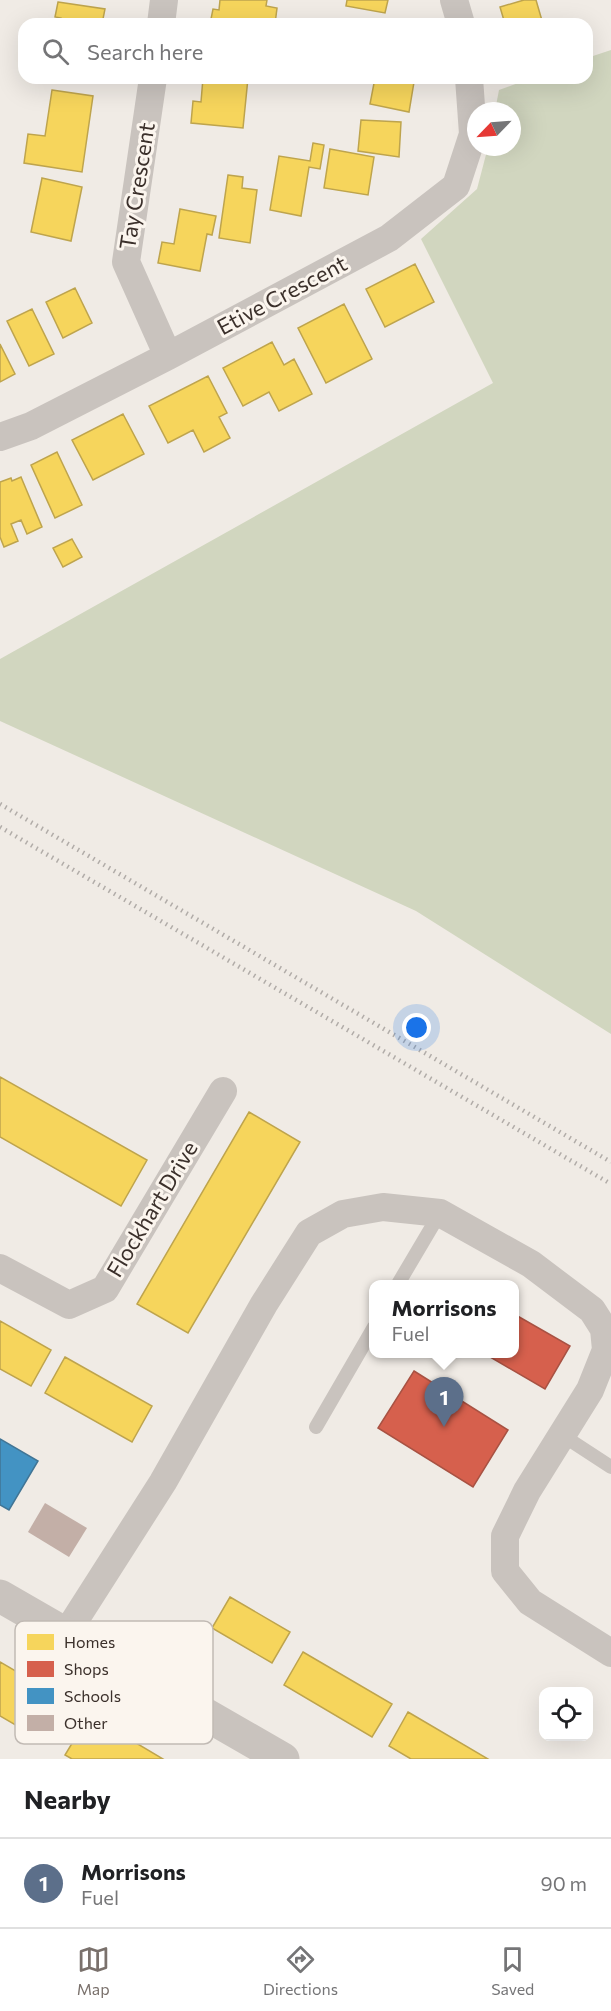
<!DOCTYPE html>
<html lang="en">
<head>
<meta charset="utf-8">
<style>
  :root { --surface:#fff; --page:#f6f6f6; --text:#202124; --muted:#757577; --line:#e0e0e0; --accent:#7a716c }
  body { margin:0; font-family:Commissioner,sans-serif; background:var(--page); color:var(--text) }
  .controls { position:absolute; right:18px; bottom:18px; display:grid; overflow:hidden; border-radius:12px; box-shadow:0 6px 24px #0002 }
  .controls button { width:54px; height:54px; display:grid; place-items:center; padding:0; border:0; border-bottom:2px solid var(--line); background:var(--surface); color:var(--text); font:30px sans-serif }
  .compass { position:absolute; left:467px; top:102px; width:54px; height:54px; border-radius:50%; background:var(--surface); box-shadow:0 6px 24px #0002; rotate:245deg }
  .you { position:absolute; left:417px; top:1028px; width:21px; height:21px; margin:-15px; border:4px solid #fff; border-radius:50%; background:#1a73e8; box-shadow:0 0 0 9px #1a73e833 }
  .badge { display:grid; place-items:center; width:39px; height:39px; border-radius:50%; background:var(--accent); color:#fff; font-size:20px; font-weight:700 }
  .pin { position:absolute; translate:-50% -50px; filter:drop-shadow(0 2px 3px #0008) }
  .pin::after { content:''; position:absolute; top:32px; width:21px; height:18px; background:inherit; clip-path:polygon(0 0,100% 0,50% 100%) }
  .popup { position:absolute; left:369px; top:1280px; width:150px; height:78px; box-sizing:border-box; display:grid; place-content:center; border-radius:12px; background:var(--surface); filter:drop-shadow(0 2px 4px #0005); font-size:20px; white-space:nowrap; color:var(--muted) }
  .popup b { font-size:22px; color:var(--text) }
  .popup::after { content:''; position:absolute; left:50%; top:100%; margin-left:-12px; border:12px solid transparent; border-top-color:var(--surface) }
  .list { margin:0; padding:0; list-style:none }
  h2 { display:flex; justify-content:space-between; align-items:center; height:78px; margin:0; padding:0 24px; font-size:26px }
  h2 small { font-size:20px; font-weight:400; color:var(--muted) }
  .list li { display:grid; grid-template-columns:39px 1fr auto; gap:18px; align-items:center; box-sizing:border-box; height:90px; padding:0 24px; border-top:2px solid var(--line) }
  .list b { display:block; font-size:22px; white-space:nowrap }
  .list p { margin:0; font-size:20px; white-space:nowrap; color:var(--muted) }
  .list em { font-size:20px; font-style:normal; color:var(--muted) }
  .icon { flex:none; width:33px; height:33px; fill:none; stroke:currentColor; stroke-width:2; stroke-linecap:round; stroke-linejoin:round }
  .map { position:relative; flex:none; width:611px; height:1759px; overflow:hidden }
  .search { position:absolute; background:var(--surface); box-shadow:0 6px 24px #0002; left:18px; right:18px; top:18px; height:66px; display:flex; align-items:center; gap:15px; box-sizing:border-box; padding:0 21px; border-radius:18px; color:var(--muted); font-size:22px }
  .sheet { height:168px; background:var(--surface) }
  nav { display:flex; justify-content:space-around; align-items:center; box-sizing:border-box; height:84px; border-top:2px solid var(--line); background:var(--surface); font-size:16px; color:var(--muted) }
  nav a { display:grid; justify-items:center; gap:3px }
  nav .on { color:var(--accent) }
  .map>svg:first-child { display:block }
</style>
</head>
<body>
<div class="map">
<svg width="611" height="1759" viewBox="0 0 611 1759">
  <rect width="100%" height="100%" fill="#f0ebe5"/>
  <path fill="#d1d6bf" d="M611 50V1034L416 911 0 721V659L493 383 421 239 477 189 488 147H512V111H495L499 90 532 78H587V58Z"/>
  <path fill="#f6d55c" stroke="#bea44d" stroke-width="1.5" d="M220 0H267L266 6 277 8 275 24 261 22V24H210L213 9 219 10Z
    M347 0H388L385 13 346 6Z
    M524 0H536L543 24H505L500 7Z
    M58 2 105 9 102 24H60L61 18 55 17Z
    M203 78H248L243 128 191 123 193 101 201 102Z
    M375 78H396L414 82 409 112 370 104Z
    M52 90 93 96 82 172 24 163 28 134 45 136Z
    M361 120 401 122 399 157 358 151Z
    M313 143 324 145 320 169 309 167 301 216 270 210 279 156 310 161Z
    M330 149 374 157 368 195 324 188Z
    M228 175 243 177 242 188 257 190 250 243 219 238Z
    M42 178 82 187 71 241 31 232Z
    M180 209 216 216 212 235 207 234 200 271 158 263 162 242 174 244Z
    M415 264 434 302 385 327 366 289Z
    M75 288 92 323 63 338 46 302Z
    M344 304 372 359 326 383 298 328Z
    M32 309 54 354 29 366 7 321Z
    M272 342 284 365 294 359 312 394 279 411 269 392 243 406 223 368Z
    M0 344 15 374 0 382Z
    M208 376 227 413 219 417 230 438 204 452 193 430 168 443 149 406Z
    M123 414 144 454 93 480 72 440Z
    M57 452 82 505 55 518 31 465Z
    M21 477 42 527 27 534 21 520 11 524 18 541 4 547 0 537V482L11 478 12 481Z
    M72 539 82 557 63 567 53 548Z
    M0 1077 147 1160 121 1206 0 1137Z
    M249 1112 300 1142 188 1333 137 1304Z
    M0 1321 51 1350 31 1386 0 1369Z
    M65 1357 152 1406 132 1442 45 1393Z
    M230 1597 290 1632 272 1663 212 1628Z
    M303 1652 392 1704 372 1737 284 1685Z
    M0 1662 55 1694 31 1734 0 1716Z
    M408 1712 488 1759H411L389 1746Z
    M89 1715 163 1759H72L65 1755Z"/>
  <path fill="#d6604d" stroke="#a85243" stroke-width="1.5" d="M514 1314 570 1346 545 1389 485 1354H514Z
    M414 1371 508 1430 473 1487 378 1428Z"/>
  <path fill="#4393c3" stroke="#417595" stroke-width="1.5" d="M0 1439 38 1461 9 1510 0 1505Z"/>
  <path fill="#c3afa7" d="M45 1503 87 1528 69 1557 28 1532Z"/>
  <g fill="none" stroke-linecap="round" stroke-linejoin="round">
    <path stroke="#c9c3be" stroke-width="14" d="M398 1284 440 1213
      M316 1427 374 1327
      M562 1435 611 1467"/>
    <path stroke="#c9c3be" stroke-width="28" d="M454 0 461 24
      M161 24 164 0
      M153 78 126 262 168 356
      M0 437 31 426 168 356 389 238 456 186 473 134 469 78
      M0 1268 69 1305 105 1289 223 1091
      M66 1634 163 1482 264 1304 309 1233 343 1214 383 1207 440 1213 531 1264 592 1310 604 1329 606 1350 590 1390 527 1491 505 1536V1571L530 1602 611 1653"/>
    <path stroke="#c9c3be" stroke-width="33" d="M0 1596 283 1759"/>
    <path stroke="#b1aca8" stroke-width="4.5" stroke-dasharray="1.5 4.5" stroke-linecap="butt" d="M0 804 611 1162
      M0 827 611 1184"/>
  </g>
  <g text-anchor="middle" stroke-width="6" stroke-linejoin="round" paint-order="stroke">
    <g font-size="22" fill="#3b302b" stroke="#fbf5ee">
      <text transform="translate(137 186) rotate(-81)" y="8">Tay Crescent</text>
      <text transform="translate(282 295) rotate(-28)" y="8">Etive Crescent</text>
      <text transform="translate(152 1209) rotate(-59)" y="8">Flockhart Drive</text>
    </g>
  </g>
  <rect x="15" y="1621" width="198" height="123" rx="9" fill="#fbf5ee" stroke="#c1bab4" stroke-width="1.5"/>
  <rect x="27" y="1634" width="27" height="16" fill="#f6d55c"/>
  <rect x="27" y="1661" width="27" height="16" fill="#d6604d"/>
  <rect x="27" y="1688" width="27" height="16" fill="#4393c3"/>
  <rect x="27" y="1715" width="27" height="16" fill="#c3afa7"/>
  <g font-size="16" fill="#3b302b">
    <text x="64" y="1648">Homes</text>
    <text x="64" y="1675">Shops</text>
    <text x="64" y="1702">Schools</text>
    <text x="64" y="1729">Other</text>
  </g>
</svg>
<div class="controls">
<button><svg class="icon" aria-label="locate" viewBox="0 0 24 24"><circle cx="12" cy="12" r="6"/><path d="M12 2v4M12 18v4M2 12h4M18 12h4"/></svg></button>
</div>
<svg class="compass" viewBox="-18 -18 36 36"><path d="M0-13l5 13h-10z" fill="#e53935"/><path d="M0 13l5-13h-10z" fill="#757577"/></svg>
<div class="you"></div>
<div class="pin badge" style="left:444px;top:1427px;background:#5c6f8a">1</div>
<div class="popup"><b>Morrisons</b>Fuel</div>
<div class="search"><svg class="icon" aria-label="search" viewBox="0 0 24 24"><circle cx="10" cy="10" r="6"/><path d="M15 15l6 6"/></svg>Search here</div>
</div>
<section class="sheet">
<h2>Nearby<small></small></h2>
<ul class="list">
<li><span class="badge" style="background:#5c6f8a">1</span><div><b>Morrisons</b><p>Fuel</p></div><em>90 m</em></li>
</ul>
</section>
<nav>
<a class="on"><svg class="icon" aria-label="map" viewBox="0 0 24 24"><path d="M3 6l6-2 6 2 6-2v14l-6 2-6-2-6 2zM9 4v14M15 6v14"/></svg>Map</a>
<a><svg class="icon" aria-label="directions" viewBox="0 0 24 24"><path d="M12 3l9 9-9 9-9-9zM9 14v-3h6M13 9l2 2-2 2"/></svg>Directions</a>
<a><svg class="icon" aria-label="saved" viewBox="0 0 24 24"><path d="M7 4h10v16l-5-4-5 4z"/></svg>Saved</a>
</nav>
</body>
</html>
